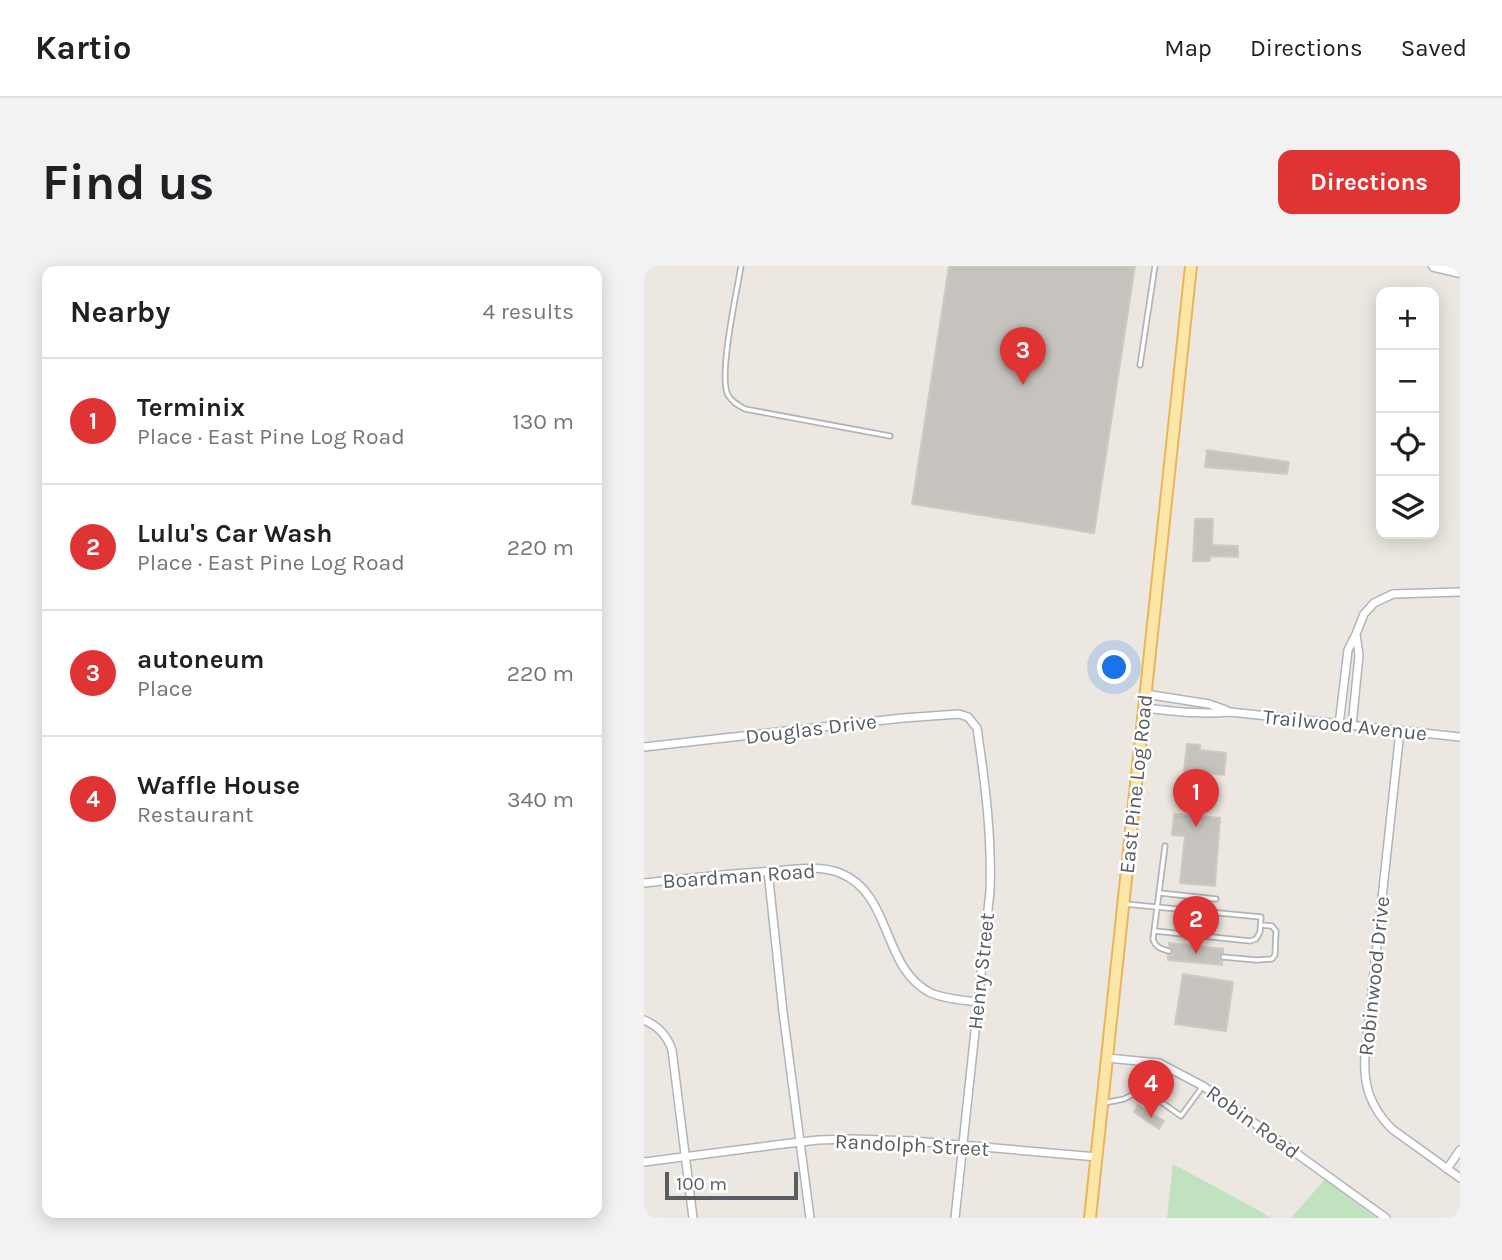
<!DOCTYPE html>
<html lang="en">
<head>
<meta charset="utf-8">
<style>
  :root { --surface:#fff; --page:#f2f2f2; --text:#202124; --muted:#757577; --line:#e0e0e0; --accent:#e03334 }
  body { margin:0; font-family:Karla,sans-serif; background:var(--page); color:var(--text) }
  .controls { position:absolute; right:21px; top:21px; display:grid; overflow:hidden; border-radius:14px; box-shadow:0 4px 18px #0003 }
  .controls button { width:63px; height:63px; display:grid; place-items:center; padding:0; border:0; border-bottom:2px solid var(--line); background:var(--surface); color:var(--text); font:35px sans-serif }
  .scale { position:absolute; left:21px; bottom:18px; width:133px; box-sizing:border-box; padding-left:7px; border:4px solid #595d61; border-top:0; font-size:19px; line-height:24px; white-space:nowrap; color:#595d61; -webkit-text-stroke:5px #fff; paint-order:stroke }
  .you { position:absolute; left:471px; top:402px; width:24px; height:24px; margin:-18px; border:5px solid #fff; border-radius:50%; background:#1a73e8; box-shadow:0 0 0 10px #1a73e833 }
  .badge { display:grid; place-items:center; width:46px; height:46px; border-radius:50%; background:var(--accent); color:#fff; font-size:23px; font-weight:700 }
  .pin { position:absolute; translate:-50% -58px; filter:drop-shadow(0 2px 4px #0008) }
  .pin::after { content:''; position:absolute; top:37px; width:24px; height:21px; background:inherit; clip-path:polygon(0 0,100% 0,50% 100%) }
  .list { margin:0; padding:0; list-style:none }
  h2 { display:flex; justify-content:space-between; align-items:center; height:91px; margin:0; padding:0 28px; font-size:30px }
  h2 small { font-size:23px; font-weight:400; color:var(--muted) }
  .list li { display:grid; grid-template-columns:46px 1fr auto; gap:21px; align-items:center; box-sizing:border-box; height:126px; padding:0 28px; border-top:2px solid var(--line) }
  .list b { display:block; font-size:26px; white-space:nowrap }
  .list p { margin:0; font-size:23px; white-space:nowrap; color:var(--muted) }
  .list em { font-size:23px; font-style:normal; color:var(--muted) }
  .icon { flex:none; width:38px; height:38px; fill:none; stroke:currentColor; stroke-width:2; stroke-linecap:round; stroke-linejoin:round }
  .map { position:relative; flex:none; width:816px; height:952px; overflow:hidden; border-radius:14px }
  header { display:flex; align-items:center; gap:42px; box-sizing:border-box; height:98px; padding:0 35px; background:var(--surface); border-bottom:2px solid var(--line) }
  header strong { font-size:33px }
  nav { display:flex; gap:38px; margin-inline-start:auto; font-size:24px }
  .intro { display:flex; align-items:center; justify-content:space-between; box-sizing:border-box; height:168px; padding:0 42px }
  h1 { margin:0; font-size:49px }
  .button { padding:18px 32px; border-radius:14px; background:var(--accent); color:#fff; font-size:24px; font-weight:700 }
  main { display:flex; gap:42px; padding:0 42px }
  aside { flex:1; background:var(--surface); border-radius:14px; box-shadow:0 4px 18px #0003 }
  .map>svg:first-child { display:block }
</style>
</head>
<body>
<header>
<strong>Kartio</strong>
<nav><a>Map</a><a>Directions</a><a>Saved</a></nav>
</header>
<div class="intro"><h1>Find us</h1><a class="button">Directions</a></div>
<main>
<aside>
<h2>Nearby<small>4 results</small></h2>
<ul class="list">
<li><span class="badge">1</span><div><b>Terminix</b><p>Place · East Pine Log Road</p></div><em>130 m</em></li>
<li><span class="badge">2</span><div><b>Lulu's Car Wash</b><p>Place · East Pine Log Road</p></div><em>220 m</em></li>
<li><span class="badge">3</span><div><b>autoneum</b><p>Place</p></div><em>220 m</em></li>
<li><span class="badge">4</span><div><b>Waffle House</b><p>Restaurant</p></div><em>340 m</em></li>
</ul>
</aside>
<div class="map">
<svg width="816" height="952" viewBox="0 0 816 952">
  <rect width="100%" height="100%" fill="#ece8e1"/>
  <path fill="#c1e2be" d="M529 898 614 944 627 952H523Z
    M681 913 732 952H647Z"/>
  <path fill="#c6c3be" stroke="#d0c9bf" stroke-width="2" d="M305 0H491L450 267 268 238Z
    M563 184 645 196 643 208 561 201Z
    M551 253H569L568 279 594 280V291L566 290V295H549Z
    M543 478 556 479V484L582 487 580 509 540 505Z
    M530 548 576 552 571 620 536 617 541 570 528 569Z
    M525 677 579 683V687L575 690V693L578 695V699L524 694V689H528L529 685 528 682 525 680Z
    M539 708 589 716 582 765 531 758Z
    M494 839 520 855 515 863 490 846Z"/>
  <g fill="none" stroke-linecap="round" stroke-linejoin="round">
    <defs>
      <path id="lane" d="M97 0C93 25 74 110 84 129 88 136 94 139 101 143L246 170
        M496 99 511 0
        M521 580 509 673C511 681 517 683 525 685
        M516 627 572 633
        M481 638 617 651 616 666 612 673 606 675 511 665
        M579 691 612 694 628 693 631 689 632 665 628 660 617 659
        M460 837 480 833 499 823 537 850 559 820"/>
      <path id="street" d="M501 428 565 438 582 444
        M500 442C529 445 557 449 586 446L816 471
        M695 459 704 384 712 368
        M708 460 715 389 712 368 720 348 730 337 749 328 816 326
        M756 465 721 790C719 820 727 842 748 863L816 912
        M0 481 259 452 315 448 324 451 333 462C341 516 348 570 346 625L311 952
        M124 605 139 746 166 952
        M0 617C44 612 88 607 133 605 154 603 176 599 196 607 249 628 237 702 287 727 301 733 318 734 334 736
        M0 754C14 760 23 769 28 784L49 952
        M463 792 515 797 559 820 742 952
        M0 896 131 879 174 874 207 873 270 875 453 891
        M803 903 816 884"/>
      <path id="secondary" d="M790 0 816 6"/>
      <path id="primary" d="M446 952 547 0"/>
    </defs>
    <use href="#lane" stroke="#b1b4b8" stroke-width="7"/>
    <use href="#street" stroke="#b1b4b8" stroke-width="10"/>
    <use href="#secondary" stroke="#b2b6bb" stroke-width="13"/>
    <use href="#primary" stroke="#e9b55c" stroke-width="14"/>
    <use href="#lane" stroke="#fff" stroke-width="3.5"/>
    <use href="#street" stroke="#fff" stroke-width="7"/>
    <use href="#secondary" stroke="#fff" stroke-width="10"/>
    <use href="#primary" stroke="#fbe6a7" stroke-width="10"/>
  </g>
  <g text-anchor="middle" stroke-width="5" stroke-linejoin="round" paint-order="stroke">
    <g font-size="21" fill="#595d61" stroke="#fff">
      <text transform="translate(701 459) rotate(6)" y="7">Trailwood Avenue</text>
      <text transform="translate(167 463) rotate(-7)" y="7">Douglas Drive</text>
      <text transform="translate(492 518) rotate(-84)" y="7">East Pine Log Road</text>
      <text transform="translate(95 610) rotate(-4)" y="7">Boardman Road</text>
      <text transform="translate(337 705) rotate(-84)" y="7">Henry Street</text>
      <text transform="translate(730 710) rotate(-84)" y="7">Robinwood Drive</text>
      <text transform="translate(609 856) rotate(36)" y="7">Robin Road</text>
      <text transform="translate(268 879) rotate(3)" y="7">Randolph Street</text>
    </g>
  </g>
</svg>
<div class="controls">
<button>+</button>
<button>−</button>
<button><svg class="icon" aria-label="locate" viewBox="0 0 24 24"><circle cx="12" cy="12" r="6"/><path d="M12 2v4M12 18v4M2 12h4M18 12h4"/></svg></button>
<button><svg class="icon" aria-label="layers" viewBox="0 0 24 24"><path d="M12 4l9 5-9 5-9-5zM3 14l9 5 9-5"/></svg></button>
</div>
<div class="scale">100 m</div>
<div class="you"></div>
<div class="pin badge" style="left:552px;top:561px">1</div>
<div class="pin badge" style="left:552px;top:688px">2</div>
<div class="pin badge" style="left:379px;top:119px">3</div>
<div class="pin badge" style="left:507px;top:852px">4</div>
</div>
</main>
</body>
</html>
